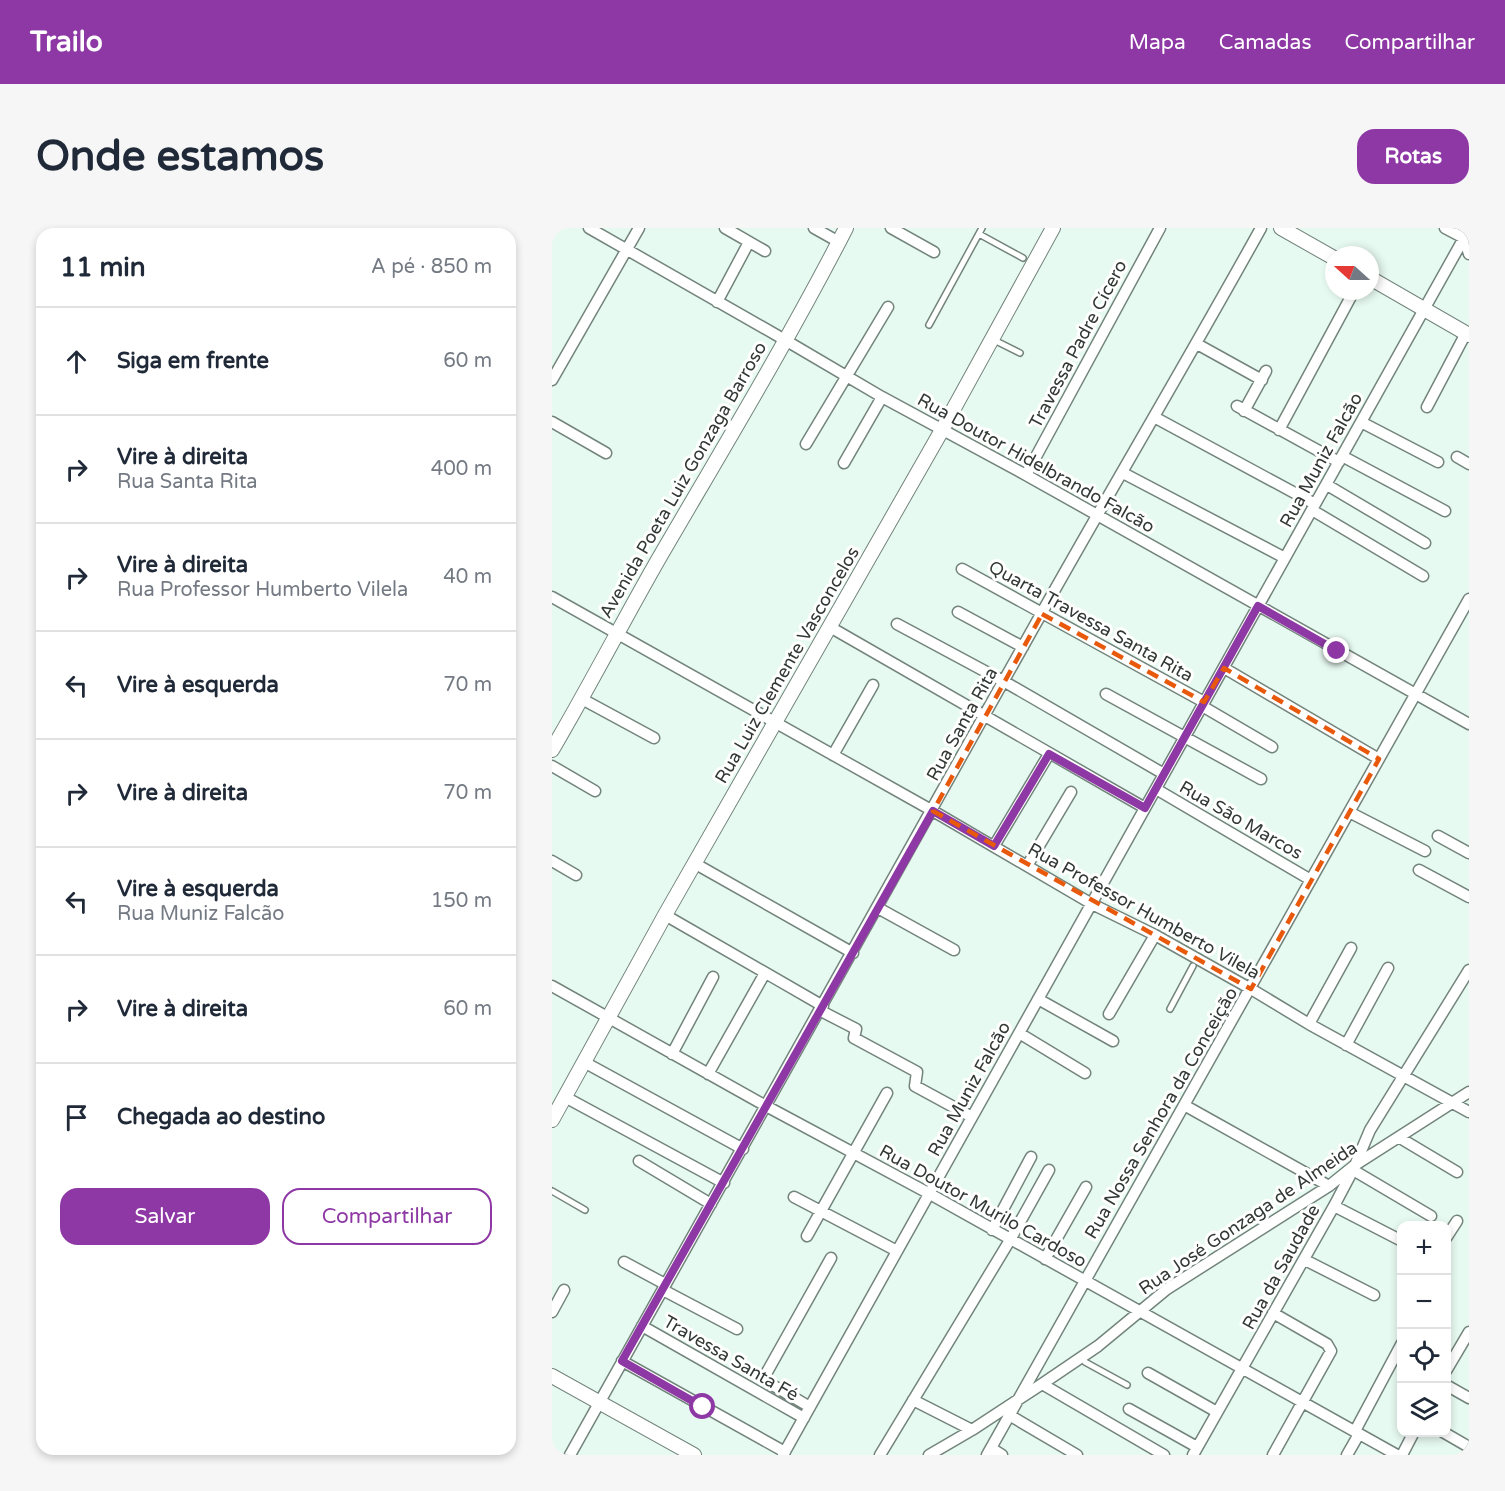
<!DOCTYPE html>
<html lang="pt">
<head>
<meta charset="utf-8">
<style>
  :root { --surface:#fff; --page:#f6f6f7; --text:#1f2937; --muted:#747a83; --line:#e0e1e3; --accent:#8e38a5 }
  body { margin:0; font-family:"Varela Round",sans-serif; background:var(--page); color:var(--text) }
  .controls { position:absolute; right:18px; bottom:18px; display:grid; overflow:hidden; border-radius:12px; box-shadow:0 3px 9px #0003 }
  .controls button { width:54px; height:54px; display:grid; place-items:center; padding:0; border:0; border-bottom:2px solid var(--line); background:var(--surface); color:var(--text); font:30px sans-serif }
  .compass { position:absolute; left:773px; top:18px; width:54px; height:54px; border-radius:50%; background:var(--surface); box-shadow:0 3px 9px #0003; rotate:291deg }
  .stop { position:absolute; width:18px; height:18px; margin:-14px; border:4px solid #8e38a5; border-radius:50%; background:#fff }
  .stop.end { background:#8e38a5; border-color:#fff; box-shadow:0 2px 6px #0008 }
  .list { margin:0; padding:0; list-style:none }
  h2 { display:flex; justify-content:space-between; align-items:center; height:78px; margin:0; padding:0 24px; font-size:26px }
  h2 small { font-size:20px; font-weight:400; color:var(--muted) }
  .list li { display:grid; grid-template-columns:39px 1fr auto; gap:18px; align-items:center; box-sizing:border-box; height:108px; padding:0 24px; border-top:2px solid var(--line) }
  .list b { display:block; font-size:22px; white-space:nowrap }
  .list p { margin:0; font-size:20px; white-space:nowrap; color:var(--muted) }
  .list em { font-size:20px; font-style:normal; color:var(--muted) }
  .actions { display:flex; gap:12px; padding:18px 24px }
  .actions a { flex:1; padding:14px 0; border:2px solid var(--accent); border-radius:18px; text-align:center; font-size:21px; color:var(--accent) }
  .actions .main { background:var(--accent); color:#fff }
  .icon { flex:none; width:33px; height:33px; fill:none; stroke:currentColor; stroke-width:2; stroke-linecap:round; stroke-linejoin:round }
  .map { position:relative; flex:none; width:917px; height:1227px; overflow:hidden; border-radius:18px }
  header { display:flex; align-items:center; gap:36px; box-sizing:border-box; height:84px; padding:0 30px; background:var(--accent); color:#fff }
  header strong { font-size:28px }
  nav { display:flex; gap:33px; margin-inline-start:auto; font-size:21px }
  .intro { display:flex; align-items:center; justify-content:space-between; box-sizing:border-box; height:144px; padding:0 36px }
  h1 { margin:0; font-size:42px }
  .button { padding:15px 27px; border-radius:18px; background:var(--accent); color:#fff; font-size:21px; font-weight:700 }
  main { display:flex; gap:36px; padding:0 36px }
  aside { flex:1; background:var(--surface); border-radius:18px; box-shadow:0 3px 9px #0003 }
  .map>svg:first-child { display:block }
</style>
</head>
<body>
<header>
<strong>Trailo</strong>
<nav><a>Mapa</a><a>Camadas</a><a>Compartilhar</a></nav>
</header>
<div class="intro"><h1>Onde estamos</h1><a class="button">Rotas</a></div>
<main>
<aside>
<h2>11 min<small>A pé · 850 m</small></h2>
<ul class="list">
<li><svg class="icon" aria-label="ahead" viewBox="0 0 24 24"><path d="M12 20V5M6 11l6-6 6 6"/></svg><div><b>Siga em frente</b></div><em>60 m</em></li>
<li><svg class="icon" aria-label="right" viewBox="0 0 24 24"><path d="M7 20v-9h11M14 6l5 5-5 5"/></svg><div><b>Vire à direita</b><p>Rua Santa Rita</p></div><em>400 m</em></li>
<li><svg class="icon" aria-label="right" viewBox="0 0 24 24"><path d="M7 20v-9h11M14 6l5 5-5 5"/></svg><div><b>Vire à direita</b><p>Rua Professor Humberto Vilela</p></div><em>40 m</em></li>
<li><svg class="icon" aria-label="left" viewBox="0 0 24 24"><path d="M17 20v-9H6M10 6l-5 5 5 5"/></svg><div><b>Vire à esquerda</b></div><em>70 m</em></li>
<li><svg class="icon" aria-label="right" viewBox="0 0 24 24"><path d="M7 20v-9h11M14 6l5 5-5 5"/></svg><div><b>Vire à direita</b></div><em>70 m</em></li>
<li><svg class="icon" aria-label="left" viewBox="0 0 24 24"><path d="M17 20v-9H6M10 6l-5 5 5 5"/></svg><div><b>Vire à esquerda</b><p>Rua Muniz Falcão</p></div><em>150 m</em></li>
<li><svg class="icon" aria-label="right" viewBox="0 0 24 24"><path d="M7 20v-9h11M14 6l5 5-5 5"/></svg><div><b>Vire à direita</b></div><em>60 m</em></li>
<li><svg class="icon" aria-label="arrive" viewBox="0 0 24 24"><path d="M6 21V4h12l-3 4 3 4H6"/></svg><div><b>Chegada ao destino</b></div></li>
</ul>
<div class="actions"><a class="main">Salvar</a><a>Compartilhar</a></div>
</aside>
<div class="map">
<svg width="917" height="1227" viewBox="0 0 917 1227">
  <rect width="100%" height="100%" fill="#e7faf1"/>
  <g fill="none" stroke-linecap="round" stroke-linejoin="round">
    <defs>
      <path id="service" d="M427 6 471 30
        M377 97 430 0
        M440 111 468 125
        M618 781 641 738
        M0 963 33 982
        M533 1134 575 1157"/>
      <path id="minor" d="M37 0 233 112 330 169 474 247 917 496
        M173 0 213 23
        M262 0 287 14
        M339 0 382 24
        M893 0 912 10 917 26
        M165 74 197 14
        M645 116 710 152
        M0 152 87 0
        M685 178 787 234
        M875 179 914 105
        M692 183 714 143
        M602 189 763 276
        M0 194 54 225
        M809 194 886 234
        M727 202 802 63
        M254 216 336 79
        M790 228 893 283
        M905 229 917 236
        M292 235 330 169
        M571 245 733 330
        M474 247 608 0
        M775 257 873 315
        M760 282 871 348
        M410 341 652 474
        M0 369 381 583 540 676 603 707 699 761 757 796 917 884
        M406 384 471 419
        M345 396 453 454 612 546
        M278 399 593 580
        M672 440 827 531
        M554 466 709 551
        M30 471 102 510
        M650 478 720 519
        M281 527 321 457
        M0 538 43 563
        M604 561 759 652
        M797 584 873 623
        M886 608 917 625
        M442 618 497 526
        M0 633 24 647
        M142 635 301 725
        M475 638 519 564
        M867 642 917 669
        M326 680 402 722
        M113 687 271 778
        M0 758 214 878 378 966 845 1227
        M486 771 561 813
        M269 783 304 801 302 810 365 844 363 858 420 889
        M557 786 603 707
        M757 796 799 720
        M467 805 533 845
        M794 817 836 740
        M120 826 161 749
        M32 834 191 921
        M156 846 213 745
        M13 869 172 955
        M632 877 777 958
        M848 910 905 944
        M87 933 159 976
        M801 942 879 988
        M242 969 345 1023
        M782 978 850 1013
        M440 1002 479 929
        M255 1008 335 865
        M894 1010 905 993
        M493 1031 534 959
        M753 1032 822 1067
        M72 1034 113 1056
        M111 1062 185 1101
        M0 1084 12 1062
        M90 1098 252 1190
        M70 1133 233 1224
        M894 1143 917 1104
        M596 1145 665 1184
        M490 1156 612 1227
        M894 1157 917 1170
        M361 1172 420 1202
        M258 1179 217 1155 214 1152 215 1144 279 1030
        M577 1181 645 1219
        M457 1187 525 1227
        M803 1203 850 1115
        M891 1204 917 1219
        M439 1220 450 1227
        M18 1227C176 948 332 668 488 388 561 258 637 130 709 0
        M231 1227 917 1
        M328 1227 458 1012 497 942
        M377 1227 420 1202 490 1156 546 1118 615 1061 777 958 803 937 917 864
        M435 1227 917 371
        M641 1227 782 978 801 942 818 902 917 742
        M721 1227 779 1123 775 1116 721 1085
        M795 1227 807 1206
        M850 1227 862 1204"/>
      <path id="tertiary" d="M729 0 782 30
        M818 50 917 107
        M0 522C37 459 70 395 106 332 170 222 236 113 294 0
        M0 892 113 687 390 202 501 0
        M0 1148 142 1227"/>
    </defs>
    <use href="#service" stroke="#73847c" stroke-width="8"/>
    <use href="#minor" stroke="#73847c" stroke-width="13"/>
    <use href="#tertiary" stroke="#73847c" stroke-width="16"/>
    <use href="#service" stroke="#fff" stroke-width="5"/>
    <use href="#minor" stroke="#fff" stroke-width="10"/>
    <use href="#tertiary" stroke="#fff" stroke-width="14"/>
  </g>
  <g fill="none" stroke-linecap="round" stroke-linejoin="round">
    <path stroke="#8e38a5" stroke-width="8" d="M151 1179 70 1133 381 583 442 618 497 526 593 580 706 378 785 423"/>
  </g>
  <path fill="none" stroke="#e8590c" stroke-width="4.5" stroke-dasharray="12 8" stroke-linejoin="round" d="M490 386 652 474 672 440 827 531 699 761 381 583Z"/>
  <g text-anchor="middle" stroke-width="6" stroke-linejoin="round" paint-order="stroke">
    <g font-size="18" fill="#323935" stroke="#fff">
      <text transform="translate(526 116) rotate(-62)" y="6">Travessa Padre Cícero</text>
      <text transform="translate(769 232) rotate(-61)" y="6">Rua Muniz Falcão</text>
      <text transform="translate(484 235) rotate(29)" y="6">Rua Doutor Hidelbrando Falcão</text>
      <text transform="translate(131 252) rotate(-60)" y="6">Avenida Poeta Luiz Gonzaga Barroso</text>
      <text transform="translate(539 393) rotate(29)" y="6">Quarta Travessa Santa Rita</text>
      <text transform="translate(235 437) rotate(-60)" y="6">Rua Luiz Clemente Vasconcelos</text>
      <text transform="translate(410 496) rotate(-61)" y="6">Rua Santa Rita</text>
      <text transform="translate(689 592) rotate(30)" y="6">Rua São Marcos</text>
      <text transform="translate(592 683) rotate(29)" y="6">Rua Professor Humberto Vilela</text>
      <text transform="translate(417 861) rotate(-61)" y="6">Rua Muniz Falcão</text>
      <text transform="translate(609 885) rotate(-60)" y="6">Rua Nossa Senhora da Conceição</text>
      <text transform="translate(431 978) rotate(29)" y="6">Rua Doutor Murilo Cardoso</text>
      <text transform="translate(696 990) rotate(-34)" y="6">Rua José Gonzaga de Almeida</text>
      <text transform="translate(729 1039) rotate(-61)" y="6">Rua da Saudade</text>
      <text transform="translate(179 1130) rotate(30)" y="6">Travessa Santa Fé</text>
    </g>
  </g>
</svg>
<div class="controls">
<button>+</button>
<button>−</button>
<button><svg class="icon" aria-label="locate" viewBox="0 0 24 24"><circle cx="12" cy="12" r="6"/><path d="M12 2v4M12 18v4M2 12h4M18 12h4"/></svg></button>
<button><svg class="icon" aria-label="layers" viewBox="0 0 24 24"><path d="M12 4l9 5-9 5-9-5zM3 14l9 5 9-5"/></svg></button>
</div>
<svg class="compass" viewBox="-18 -18 36 36"><path d="M0-13l5 13h-10z" fill="#e53935"/><path d="M0 13l5-13h-10z" fill="#747a83"/></svg>
<div class="stop" style="left:151px;top:1179px"></div>
<div class="stop end" style="left:785px;top:423px"></div>
</div>
</main>
</body>
</html>
